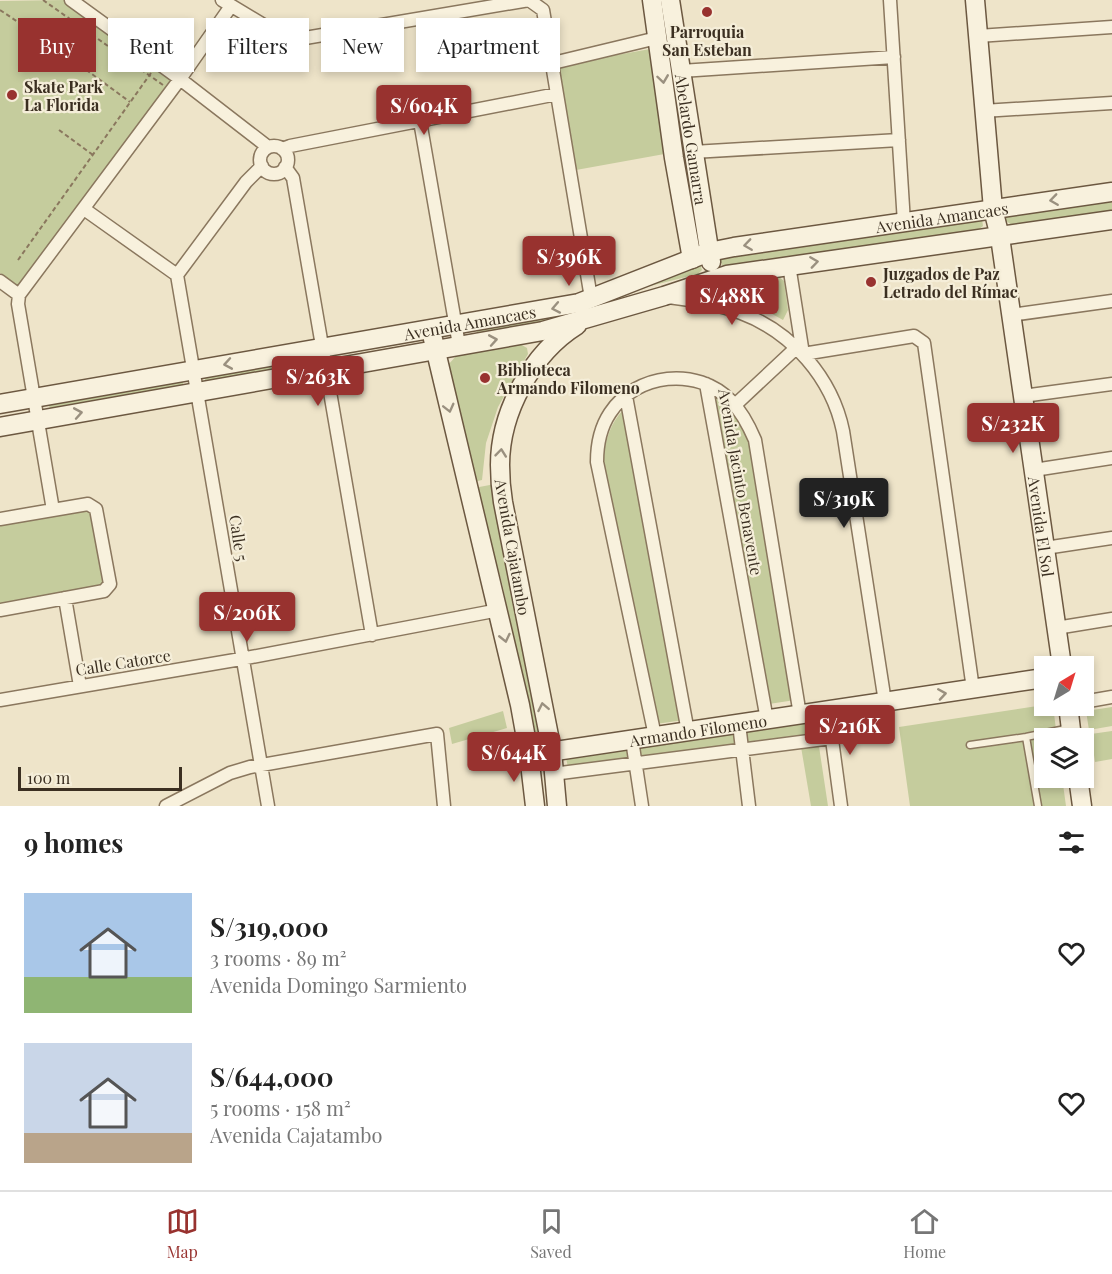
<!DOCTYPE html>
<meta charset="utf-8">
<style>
body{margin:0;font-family:"Playfair Display",serif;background:#f2f2f2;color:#222;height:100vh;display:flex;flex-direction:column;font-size:22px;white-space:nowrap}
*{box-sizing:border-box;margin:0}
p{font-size:20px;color:#767676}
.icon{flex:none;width:33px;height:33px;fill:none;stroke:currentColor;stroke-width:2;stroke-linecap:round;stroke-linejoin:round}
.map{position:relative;height:806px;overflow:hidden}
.sheet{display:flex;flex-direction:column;background:#fff;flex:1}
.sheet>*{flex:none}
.guide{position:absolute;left:18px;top:18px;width:600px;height:54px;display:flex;gap:12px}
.needle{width:39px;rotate:38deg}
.fabs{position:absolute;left:1034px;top:656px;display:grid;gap:12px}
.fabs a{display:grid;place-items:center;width:60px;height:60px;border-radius:0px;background:#fff;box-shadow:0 3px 9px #0003;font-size:30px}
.scale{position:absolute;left:18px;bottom:15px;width:164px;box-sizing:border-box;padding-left:6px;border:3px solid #3b2f21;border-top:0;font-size:16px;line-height:21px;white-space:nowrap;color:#3b2f21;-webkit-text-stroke:4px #f5eed9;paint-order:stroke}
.price{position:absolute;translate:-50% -51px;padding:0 14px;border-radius:6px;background:#98322f;color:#fff;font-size:20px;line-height:39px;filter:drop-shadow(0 2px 3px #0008)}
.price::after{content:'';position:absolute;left:50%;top:36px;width:18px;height:14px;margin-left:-9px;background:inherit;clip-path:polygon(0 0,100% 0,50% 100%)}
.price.selected{background:#222;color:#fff}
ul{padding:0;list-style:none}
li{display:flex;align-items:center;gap:18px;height:150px;padding:0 24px}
li span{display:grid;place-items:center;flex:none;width:168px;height:120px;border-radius:0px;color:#555}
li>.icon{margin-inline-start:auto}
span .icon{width:72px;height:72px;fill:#fffc;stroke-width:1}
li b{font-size:26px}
h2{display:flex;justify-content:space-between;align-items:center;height:72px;padding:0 24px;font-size:26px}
.chip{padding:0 21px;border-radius:0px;background:#fff;box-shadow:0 3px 9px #0003;font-size:21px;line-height:54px}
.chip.selected{background:#98322f;color:#fff}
.dock{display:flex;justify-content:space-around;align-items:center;height:84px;border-top:2px solid #e0e0e0;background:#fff;font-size:16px;color:#767676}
.dock a{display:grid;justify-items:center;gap:3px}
.dock .selected{color:#98322f}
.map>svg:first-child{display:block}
.green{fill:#c5cc9d}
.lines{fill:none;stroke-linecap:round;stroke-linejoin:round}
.lane-casing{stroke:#8a775e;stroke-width:9}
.street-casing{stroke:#8a775e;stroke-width:15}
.secondary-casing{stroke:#6c5841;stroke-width:21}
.path{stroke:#8a775e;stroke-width:2;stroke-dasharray:4.5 3;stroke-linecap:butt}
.lane{stroke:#f8f1dd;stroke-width:6}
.street{stroke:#f8f1dd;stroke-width:12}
.secondary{stroke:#f8f1dd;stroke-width:18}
.oneway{stroke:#9a907f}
.poi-dot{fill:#98322f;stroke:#f5eed9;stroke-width:2}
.labels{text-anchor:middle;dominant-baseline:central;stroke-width:4.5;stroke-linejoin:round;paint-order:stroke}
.poi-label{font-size:16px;font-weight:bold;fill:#3b2f21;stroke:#f5eed9;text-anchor:start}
.street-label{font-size:16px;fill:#3b2f21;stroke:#f5eed9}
</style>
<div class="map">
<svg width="1112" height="806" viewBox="0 0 1112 806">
<rect width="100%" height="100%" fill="#eee4c9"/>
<!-- green -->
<path class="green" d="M65,0L171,77L172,82L22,288L0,273V1Z
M650,49L670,153L576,170L556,66Z
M1112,198V212L1012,225L1006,221V216Z
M982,219L983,226L977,231L725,267L722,265L720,258Z
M700,264L702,270L698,274L642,288L573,319L478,336L476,326Z
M778,276L784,281L788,310L783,320L765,310L713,289L714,284Z
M520,344L527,348L528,354L498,407L486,443L482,480L473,482L448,365L457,355Z
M309,357L311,359L310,365L207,384L205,380V377Z
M180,379L183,381V388L51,410L48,404Z
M714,396L730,408L746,424L795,700L769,704Z
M623,410L684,720L656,724L603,458C606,439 610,424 623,410Z
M495,484L542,744L539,745L535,744L502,583L474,488Z
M90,510L103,586L0,604V525Z
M1044,705H1053L1057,738H1044V777H1062L1066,806H910L899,727Z
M1112,707V726L1089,730L1086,711Z
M503,711L507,728L452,744L449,728Z
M815,720L828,806H811L799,735L568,767L565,754Z
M1112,731V759L1095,762L1091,734Z"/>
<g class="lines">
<!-- lane casing -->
<g class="lane-casing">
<path id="lane" d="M1026,737L1038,806
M970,745L1026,737L1070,728"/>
</g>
<!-- street casing -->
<g class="street-casing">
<path id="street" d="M71,0L180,79L268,147
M222,0L280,35L305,38L529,0L543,10L591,298
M890,0L904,223
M978,36L1112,27
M553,63L657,38
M681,71L894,57
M983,111L1112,103
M420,121L459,345
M260 160a14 14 0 1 1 28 0a14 14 0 1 1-28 0Z
M282,149L290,146L557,94
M693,152L899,140
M285,167L293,178L372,635
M84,209L177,275
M789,265L803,354
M177,275L268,806
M177,275L246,182L262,166
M0,281L19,295
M668,297C693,300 718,304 741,313C792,332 832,378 843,431L885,702
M1011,315L1112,301
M803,354L914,336L924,343L973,689
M706,384L767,720
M626,396L688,732
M1023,396L1112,384
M735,405L796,348
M1034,470L1112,458
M53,510L18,304L19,295L180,79L231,6
M0,519L88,504L96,509L110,584L104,591L0,610
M1045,548L1112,538
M65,598L80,686
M1056,628L1112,619
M0,700L241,659L499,610
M1083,702L1112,697
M828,710L841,806
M739,724L749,806
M655,736L597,462C597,444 600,428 610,413C636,373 697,366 731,401C742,412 749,426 755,440L800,715
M632,740L642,806
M553,774L832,738
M166,806L230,773L250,767L437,734L444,806"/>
</g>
<!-- secondary casing -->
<g class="secondary-casing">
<g id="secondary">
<path d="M652,0L674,158L692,259"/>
<path id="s1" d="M670,0L711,262"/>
<path id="s2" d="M975,0L993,209L1000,237L1062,666"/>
<path d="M433,339L520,705L529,755L535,806"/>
<path id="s3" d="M0,404L579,303L709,252L734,247L1112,192"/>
<path d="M0,427L543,331L664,296L727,275L1112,220"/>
<path d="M1068,705L1072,738"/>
<path id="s4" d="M529,755L1044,678"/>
<path d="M1078,777L1082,806"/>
<path d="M557,806L552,751L503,502C501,490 500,478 500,465C500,412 532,353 577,325"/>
</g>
</g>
<!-- path -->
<path class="path" d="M43,0L163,85
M0,10L51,44L130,102
M51,44L69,17
M59,130L93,155
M18,260L151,73"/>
<!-- lane -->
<use href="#lane" class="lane"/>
<!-- street -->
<use href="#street" class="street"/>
<!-- secondary -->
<use href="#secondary" class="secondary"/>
</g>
<!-- one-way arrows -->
<defs><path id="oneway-chevron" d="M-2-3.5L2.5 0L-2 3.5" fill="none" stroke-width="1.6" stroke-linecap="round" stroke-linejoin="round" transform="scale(1.5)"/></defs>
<g class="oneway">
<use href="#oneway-chevron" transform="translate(663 79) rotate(82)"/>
<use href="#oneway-chevron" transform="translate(1054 200) rotate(172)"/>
<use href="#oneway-chevron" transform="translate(748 245) rotate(172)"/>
<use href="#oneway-chevron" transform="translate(814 262) rotate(-8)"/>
<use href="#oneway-chevron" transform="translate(556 308) rotate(169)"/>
<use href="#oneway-chevron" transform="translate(493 340) rotate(-10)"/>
<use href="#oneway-chevron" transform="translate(228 364) rotate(170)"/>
<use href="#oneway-chevron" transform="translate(449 408) rotate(76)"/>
<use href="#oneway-chevron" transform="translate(78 413) rotate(-10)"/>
<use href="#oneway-chevron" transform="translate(501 453) rotate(-84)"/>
<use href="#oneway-chevron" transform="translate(505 638) rotate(77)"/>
<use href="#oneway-chevron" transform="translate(942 694) rotate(-9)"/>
<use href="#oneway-chevron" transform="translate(543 707) rotate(-101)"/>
</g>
<!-- markers -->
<g class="poi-dot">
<circle cx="707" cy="12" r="6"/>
<circle cx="12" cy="95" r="6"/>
<circle cx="871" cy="282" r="6"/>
<circle cx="485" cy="378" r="6"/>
</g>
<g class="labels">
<!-- poi labels -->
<g class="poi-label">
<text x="707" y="31" text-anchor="middle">Parroquia<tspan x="707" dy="18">San Esteban</tspan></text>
<text x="24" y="86">Skate Park<tspan x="24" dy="18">La Florida</tspan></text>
<text x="883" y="273">Juzgados de Paz<tspan x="883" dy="18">Letrado del Rímac</tspan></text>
<text x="497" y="369">Biblioteca<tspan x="497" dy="18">Armando Filomeno</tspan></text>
</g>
<!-- street labels -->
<g class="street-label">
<text stroke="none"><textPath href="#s1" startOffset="141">Abelardo Gamarra</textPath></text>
<text stroke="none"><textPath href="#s3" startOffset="963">Avenida Amancaes</textPath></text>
<text stroke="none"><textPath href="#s3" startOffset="477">Avenida Amancaes</textPath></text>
<text transform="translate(741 482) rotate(80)">Avenida Jacinto Benavente</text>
<text stroke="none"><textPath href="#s2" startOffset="531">Avenida El Sol</textPath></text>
<text transform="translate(239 538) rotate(81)">Calle 5</text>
<text transform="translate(513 547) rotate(80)">Avenida Cajatambo</text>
<text transform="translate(123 662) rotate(-9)">Calle Catorce</text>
<text stroke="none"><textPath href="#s4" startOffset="171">Armando Filomeno</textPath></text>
</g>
</g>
</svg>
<div class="fabs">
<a><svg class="needle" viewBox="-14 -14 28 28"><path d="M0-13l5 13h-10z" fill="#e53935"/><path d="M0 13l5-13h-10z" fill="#767676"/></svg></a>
<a><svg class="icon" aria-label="layers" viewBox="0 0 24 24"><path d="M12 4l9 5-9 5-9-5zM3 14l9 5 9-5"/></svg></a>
</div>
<div class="scale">100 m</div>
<b class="price" style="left:424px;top:136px">S/604K</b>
<b class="price" style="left:569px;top:287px">S/396K</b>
<b class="price" style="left:732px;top:326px">S/488K</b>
<b class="price" style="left:318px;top:407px">S/263K</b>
<b class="price" style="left:1013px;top:454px">S/232K</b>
<b class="price selected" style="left:844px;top:529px">S/319K</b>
<b class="price" style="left:247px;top:643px">S/206K</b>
<b class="price" style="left:850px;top:756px">S/216K</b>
<b class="price" style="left:514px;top:783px">S/644K</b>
<div class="guide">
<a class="chip selected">Buy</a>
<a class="chip">Rent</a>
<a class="chip">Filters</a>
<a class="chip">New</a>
<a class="chip">Apartment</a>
</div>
</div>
<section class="sheet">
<h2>9 homes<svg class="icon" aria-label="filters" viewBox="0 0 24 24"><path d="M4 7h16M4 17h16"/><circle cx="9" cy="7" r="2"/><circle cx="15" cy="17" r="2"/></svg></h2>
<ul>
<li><span style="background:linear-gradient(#a9c7e8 70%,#8fb573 0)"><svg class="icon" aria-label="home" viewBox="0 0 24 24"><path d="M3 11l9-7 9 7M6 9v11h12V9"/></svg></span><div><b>S/319,000</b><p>3 rooms · 89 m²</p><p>Avenida Domingo Sarmiento</p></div><svg class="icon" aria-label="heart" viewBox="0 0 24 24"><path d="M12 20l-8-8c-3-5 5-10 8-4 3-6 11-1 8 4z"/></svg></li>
<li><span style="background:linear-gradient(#c9d6e8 75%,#b9a48a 0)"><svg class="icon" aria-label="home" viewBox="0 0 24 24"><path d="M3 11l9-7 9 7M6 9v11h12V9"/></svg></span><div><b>S/644,000</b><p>5 rooms · 158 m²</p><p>Avenida Cajatambo</p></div><svg class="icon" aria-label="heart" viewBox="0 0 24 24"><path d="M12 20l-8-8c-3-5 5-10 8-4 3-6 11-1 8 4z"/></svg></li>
</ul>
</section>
<nav class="dock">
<a class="selected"><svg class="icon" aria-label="map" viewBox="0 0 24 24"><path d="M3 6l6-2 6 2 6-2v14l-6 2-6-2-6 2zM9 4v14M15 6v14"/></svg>Map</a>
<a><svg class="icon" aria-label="saved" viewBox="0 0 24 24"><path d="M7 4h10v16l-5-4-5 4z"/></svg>Saved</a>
<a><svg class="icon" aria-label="home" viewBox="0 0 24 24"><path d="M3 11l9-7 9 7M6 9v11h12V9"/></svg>Home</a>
</nav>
